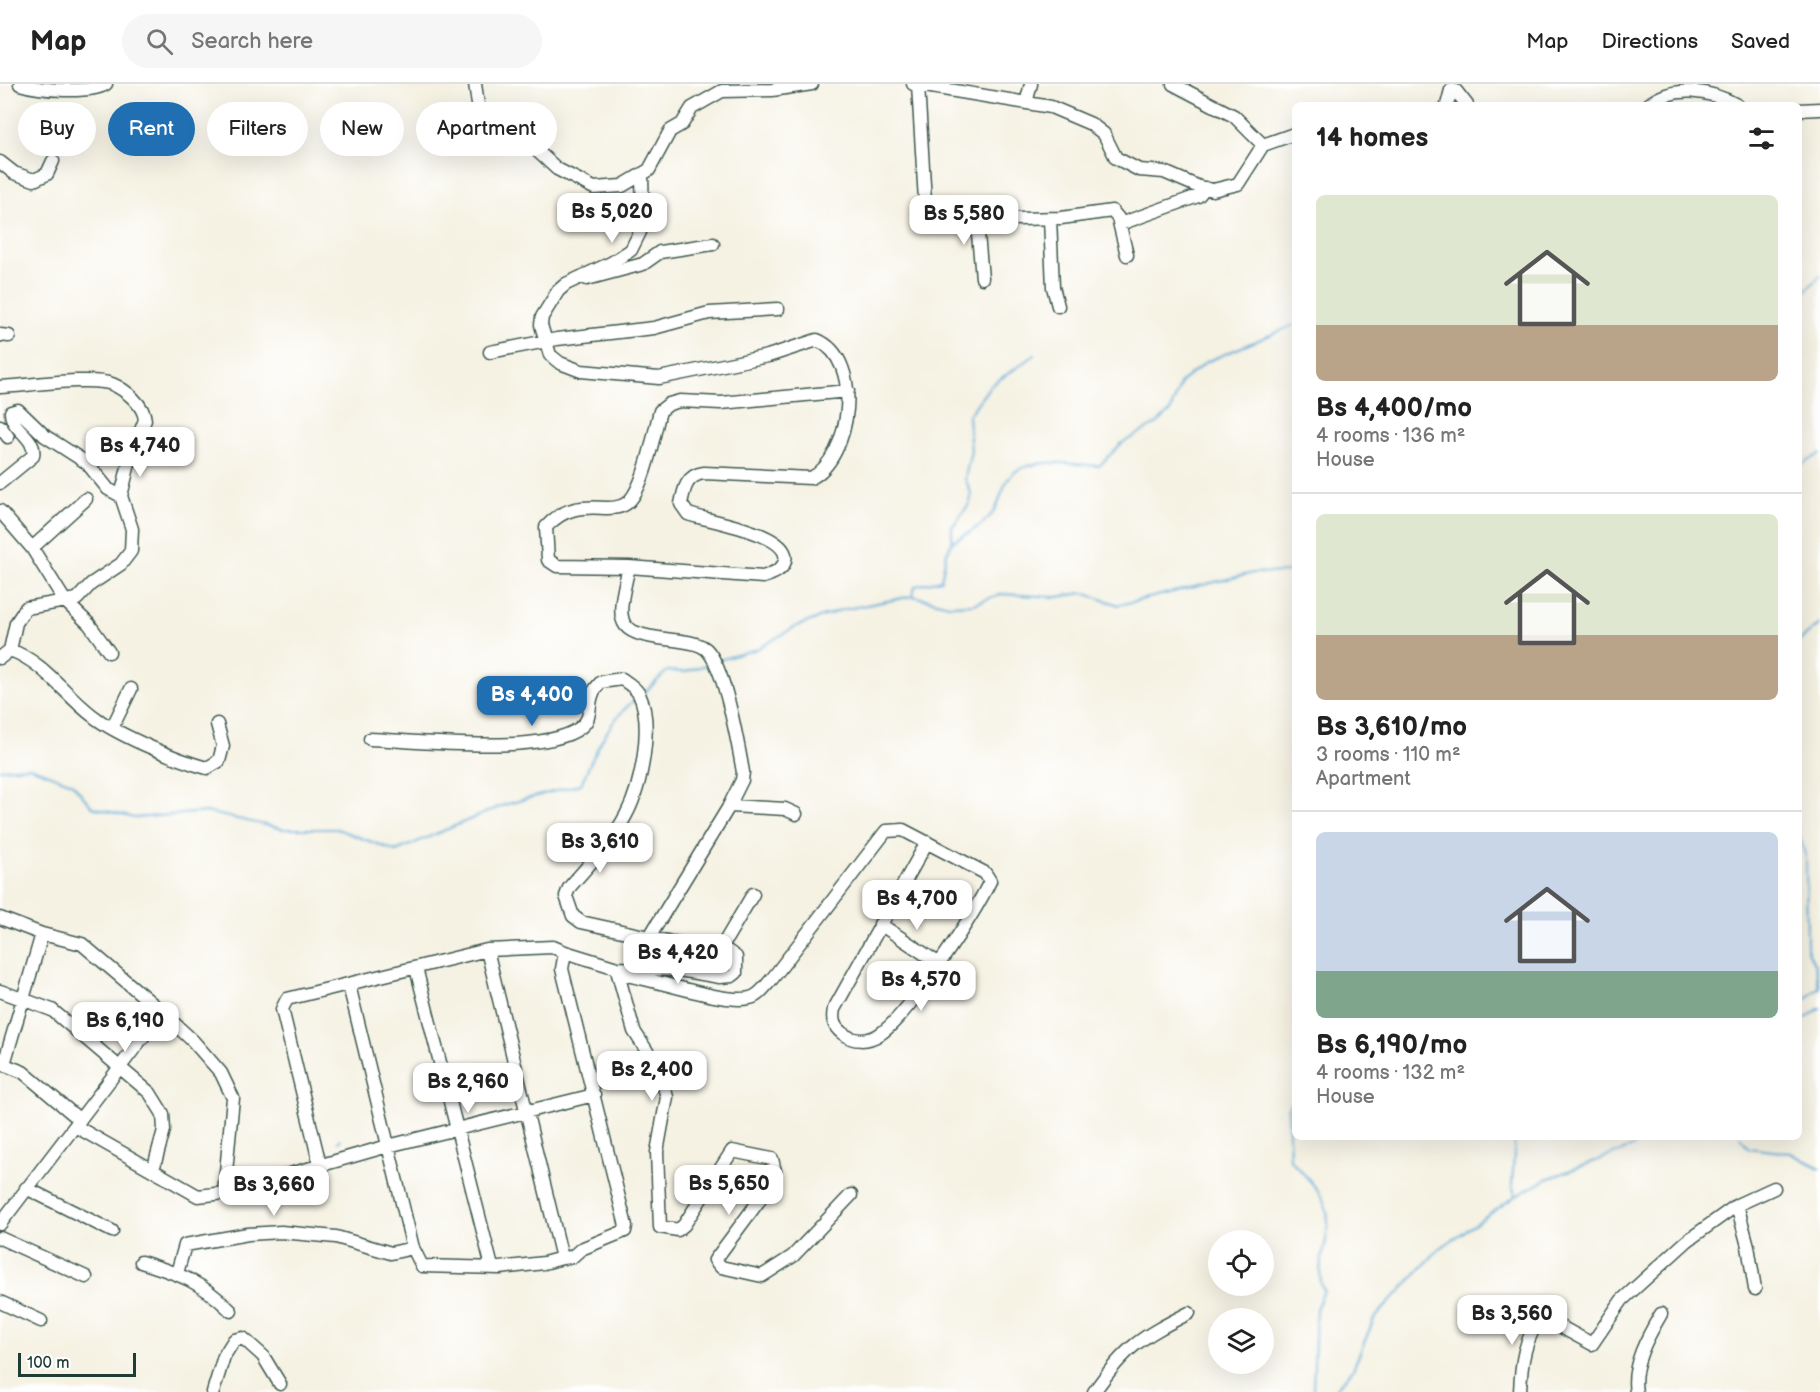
<!DOCTYPE html>
<meta charset="utf-8">
<style>
body{margin:0;font-family:"Balsamiq Sans",sans-serif;background:#f6f6f6;color:#222;height:100vh;display:flex;flex-direction:column;font-size:22px;white-space:nowrap}
*{box-sizing:border-box;margin:0}
p{font-size:20px;color:#767676}
.icon{flex:none;width:33px;height:33px;fill:none;stroke:currentColor;stroke-width:2;stroke-linecap:round;stroke-linejoin:round}
.map{position:relative;flex:1;overflow:hidden}
.details{position:absolute;left:1292px;top:18px;width:510px;height:1038px;display:flex;flex-direction:column;background:#fff;border-radius:9px;box-shadow:0 6px 24px #0002}
.details>*{flex:none}
.top-card{position:absolute;left:18px;top:18px;width:570px;height:54px;display:flex;gap:12px}
.controls{position:absolute;left:1208px;top:1146px;display:grid;gap:12px}
.controls a{display:grid;place-items:center;width:66px;height:66px;border-radius:50%;background:#fff;box-shadow:0 6px 24px #0002;font-size:30px}
.scale{position:absolute;left:18px;bottom:15px;width:118px;box-sizing:border-box;padding-left:6px;border:3px solid #1f3d34;border-top:0;font-size:16px;line-height:21px;white-space:nowrap;color:#1f3d34;-webkit-text-stroke:4px #fff;paint-order:stroke}
.price{position:absolute;translate:-50% -51px;padding:0 14px;border-radius:12px;background:#fff;color:#222;font-size:20px;line-height:39px;filter:drop-shadow(0 2px 3px #0008)}
.price::after{content:'';position:absolute;left:50%;top:36px;width:18px;height:14px;margin-left:-9px;background:inherit;clip-path:polygon(0 0,100% 0,50% 100%)}
.price.on{background:#1f6fb2;color:#fff}
ul{padding:0;list-style:none}
li{display:grid;align-content:center;gap:12px;height:318px;padding:0 24px}
li+li{border-top:2px solid #e0e0e0}
li span{display:grid;place-items:center;height:186px;border-radius:9px;color:#555}
li>.icon{margin-inline-start:auto}
span .icon{width:108px;height:108px;fill:#fffc;stroke-width:1}
li b{font-size:26px}
h2{display:flex;justify-content:space-between;align-items:center;height:72px;padding:0 24px;font-size:26px}
.pill{padding:0 21px;border-radius:27px;background:#fff;box-shadow:0 6px 24px #0002;font-size:21px;line-height:54px}
.pill.on{background:#1f6fb2;color:#fff}
header{display:flex;align-items:center;gap:36px;box-sizing:border-box;height:84px;padding:0 30px;background:#fff;border-bottom:2px solid #e0e0e0}
header strong{font-size:28px}
nav{display:flex;gap:33px;margin-inline-start:auto;font-size:21px}
.search{width:420px;height:54px;background:#f6f6f6;display:flex;align-items:center;gap:15px;box-sizing:border-box;padding:0 21px;border-radius:33px;color:#767676;font-size:22px}
.map>svg:first-child{display:block}
.lines{fill:none;stroke-linecap:round;stroke-linejoin:round}
.stream{stroke:#5da9d6;stroke-width:2}
.minor-casing{stroke:#3f584e;stroke-width:15}
.minor{stroke:#fff;stroke-width:12}
</style>
<header>
<strong>Map</strong>
<div class="search"><svg class="icon" aria-label="search" viewBox="0 0 24 24"><circle cx="10" cy="10" r="6"/><path d="M15 15l6 6"/></svg>Search here</div>
<nav><a>Map</a><a>Directions</a><a>Saved</a></nav>
</header>
<div class="map">
<svg width="1820" height="1308" viewBox="0 0 1820 1308">
<rect width="100%" height="100%" fill="#fff"/>
<filter id="ink" filterUnits="userSpaceOnUse"><feTurbulence type="fractalNoise" baseFrequency=".0167" numOctaves="2"/><feDisplacementMap in="SourceGraphic" scale="12" xChannelSelector="R" yChannelSelector="G"/><feConvolveMatrix kernelMatrix="1 2 1 2 8 2 1 2 1" color-interpolation-filters="sRGB"/></filter>
<filter id="wash" filterUnits="userSpaceOnUse"><feTurbulence type="fractalNoise" baseFrequency=".008" numOctaves="4" result="noise"/><feDisplacementMap in="SourceGraphic" scale="24" xChannelSelector="R" yChannelSelector="G"/><feGaussianBlur stdDeviation="1.35" result="paint"/><feColorMatrix in="noise" values="0 0 0 0 0 0 0 0 0 0 0 0 0 0 0 0 0 1.4 0 .05"/><feComposite in="paint" operator="in"/></filter>
<g filter="url(#wash)">
<rect width="100%" height="100%" fill="#f5f2e3"/>
<g class="lines">
<!-- stream -->
<path class="stream" d="M1798,214L1820,192
M1798,383L1820,370
M952,458C967,450 987,440 996,424C1002,413 1004,395 1016,387C1039,373 1074,381 1099,382L1122,359L1156,340L1170,328L1181,298L1206,278L1294,241
M913,512L915,502L941,496L946,471L952,458V443L970,419L971,410L965,394L971,367L968,332L990,302L1035,271
M1798,558L1820,540
M719,576L757,565L797,542L841,526L913,512L949,521L974,520L1000,510L1057,513L1083,509L1119,521L1253,489L1294,488
M643,610L667,587L685,588L711,579
M0,685L30,683L72,699L92,723L134,734L206,728L283,745H337L396,767L504,721L581,700C594,670 609,635 636,615
M1798,746L1806,774L1807,865L1815,882L1819,903L1803,917L1801,938
M1798,939L1820,924
M1294,1015L1288,1024L1290,1076C1307,1093 1328,1112 1328,1138C1329,1162 1313,1183 1324,1207L1316,1225L1313,1308
M1515,1053L1512,1102L1516,1112
M1740,1053L1749,1064L1790,1069L1820,1084
M338,1058L341,1055
M1333,1308L1353,1285L1374,1235L1439,1165L1516,1112L1547,1095L1633,1063L1649,1053"/>
</g>
</g>
<g filter="url(#ink)">
<g class="lines">
<!-- minor casing -->
<g class="minor-casing">
<path id="minor" d="M20,0C39,6 90,10 106,0
M475,0L480,34L487,41L507,45L522,53L557,85L594,104L622,102L649,86L670,47L682,40L692,24L722,7L772,6L812,0
M913,0L1051,23L1091,40L1104,50L1116,74L1139,86L1164,88L1199,103L1213,106L1238,100L1263,61L1294,50
M1173,0L1234,32L1263,61
M918,1L925,117L931,121L1019,135L1061,134L1112,127L1118,134L1127,171
M1026,19L1031,0
M1447,21L1451,6L1456,7L1467,21
M1648,21C1674,0 1709,6 1737,21
M1798,26L1820,25
M0,78L14,89L34,96L47,90L53,77
M642,91L643,132L640,148L631,166L611,179L566,200L558,207L542,233L541,241L550,271L560,279L581,287L659,294L768,272L817,256C865,276 851,374 811,394L704,389C687,391 684,404 681,420L688,430C707,437 792,449 785,477C783,486 772,490 763,493L629,483C613,548 618,549 681,557C689,558 700,560 706,565C725,583 738,660 743,688L742,696L728,724L650,852
M976,128L982,194
M1050,135L1053,203L1058,222
M1120,140L1198,112L1205,104
M587,195L643,180L660,168L713,160
M0,251L9,252
M490,268L557,255L654,244L709,229L778,225
M0,303C25,302 91,292 112,300C126,306 144,321 145,336L131,371L121,412L132,445L131,467L121,480L91,500L77,515L26,524L16,539L10,566
M0,342L8,353
M0,399L33,372C37,353 11,346 11,328L18,326L45,352L87,379L108,405L121,412
M0,427L32,464L65,517L89,540L109,568
M32,464L86,415
M629,483L557,482L548,476L546,443C577,409 609,433 627,419C644,406 654,349 660,327L669,320L680,317L721,319L848,307
M0,574L10,566C44,578 65,611 93,632C117,651 177,676 207,684L219,677L223,662L217,640
M112,644L131,605
M370,655C417,657 546,672 581,643C593,633 587,622 593,609C594,605 599,601 601,598L622,595C628,599 635,603 639,610C654,641 641,703 626,731C612,758 588,781 569,804L566,812L573,832L581,838L672,858L729,868L736,873V889L732,892L720,893L679,886L617,884L565,868
M730,722L785,725L796,730
M0,834L42,850L82,860L162,928L193,957L221,989L233,1014L224,1109
M880,840L938,879
M721,864L753,810
M416,884L492,1183
M617,884L618,890C649,892 733,925 755,912C762,908 767,900 772,895L886,747L903,746L985,789L990,797C975,829 908,932 880,950C868,958 853,958 842,949C833,942 832,935 834,925L927,758
M618,890L634,947L659,986L667,1013L657,1068L660,1143L678,1146L684,1141L732,1067L772,1075L775,1087L758,1118L715,1176L721,1183L762,1192L793,1172L851,1111
M349,901L413,1164L422,1182L500,1184L544,1179L562,1174
M0,907L52,926L150,1009L163,1030L164,1046L153,1086
M0,979L23,988L80,1036
M4,980L42,850
M75,1042L198,1112L224,1109L388,1062L594,1011
M320,1081L282,925L287,915L487,866L553,863L565,868L562,885L626,1142L625,1147L581,1165L572,1173L562,1174L487,866
M26,1104L112,1147
M1737,1121L1748,1162L1755,1205
M0,1140L162,928
M0,1154L86,1193
M141,1178C180,1190 202,1198 231,1227
M177,1189L185,1161L248,1150L281,1148L336,1153L391,1169L413,1164
M0,1218L41,1237
M213,1308L224,1272L234,1256L243,1254L263,1272L280,1300
M1094,1308C1126,1262 1140,1254 1189,1229
M1520,1308C1521,1281 1524,1252 1543,1233L1592,1260L1622,1216L1687,1157L1737,1121L1774,1104
M1636,1308C1631,1282 1648,1252 1661,1230"/>
</g>
<!-- minor -->
<use href="#minor" class="minor"/>
</g>
</g>
</svg>
<div class="controls">
<a><svg class="icon" aria-label="locate" viewBox="0 0 24 24"><circle cx="12" cy="12" r="6"/><path d="M12 2v4M12 18v4M2 12h4M18 12h4"/></svg></a>
<a><svg class="icon" aria-label="layers" viewBox="0 0 24 24"><path d="M12 4l9 5-9 5-9-5zM3 14l9 5 9-5"/></svg></a>
</div>
<div class="scale">100 m</div>
<b class="price" style="left:612px;top:160px">Bs 5,020</b>
<b class="price" style="left:964px;top:162px">Bs 5,580</b>
<b class="price" style="left:140px;top:394px">Bs 4,740</b>
<b class="price on" style="left:532px;top:643px">Bs 4,400</b>
<b class="price" style="left:600px;top:790px">Bs 3,610</b>
<b class="price" style="left:917px;top:847px">Bs 4,700</b>
<b class="price" style="left:678px;top:901px">Bs 4,420</b>
<b class="price" style="left:921px;top:928px">Bs 4,570</b>
<b class="price" style="left:125px;top:969px">Bs 6,190</b>
<b class="price" style="left:652px;top:1018px">Bs 2,400</b>
<b class="price" style="left:468px;top:1030px">Bs 2,960</b>
<b class="price" style="left:729px;top:1132px">Bs 5,650</b>
<b class="price" style="left:274px;top:1133px">Bs 3,660</b>
<b class="price" style="left:1512px;top:1262px">Bs 3,560</b>
<div class="top-card">
<a class="pill">Buy</a>
<a class="pill on">Rent</a>
<a class="pill">Filters</a>
<a class="pill">New</a>
<a class="pill">Apartment</a>
</div>
<section class="details">
<h2>14 homes<svg class="icon" aria-label="filters" viewBox="0 0 24 24"><path d="M4 7h16M4 17h16"/><circle cx="9" cy="7" r="2"/><circle cx="15" cy="17" r="2"/></svg></h2>
<ul>
<li><span style="background:linear-gradient(#dfe7d0 70%,#b9a48a 0)"><svg class="icon" aria-label="home" viewBox="0 0 24 24"><path d="M3 11l9-7 9 7M6 9v11h12V9"/></svg></span><div><b>Bs 4,400/mo</b><p>4 rooms · 136 m²</p><p>House</p></div></li>
<li><span style="background:linear-gradient(#dfe7d0 65%,#b9a48a 0)"><svg class="icon" aria-label="home" viewBox="0 0 24 24"><path d="M3 11l9-7 9 7M6 9v11h12V9"/></svg></span><div><b>Bs 3,610/mo</b><p>3 rooms · 110 m²</p><p>Apartment</p></div></li>
<li><span style="background:linear-gradient(#c9d6e8 75%,#7fa58c 0)"><svg class="icon" aria-label="home" viewBox="0 0 24 24"><path d="M3 11l9-7 9 7M6 9v11h12V9"/></svg></span><div><b>Bs 6,190/mo</b><p>4 rooms · 132 m²</p><p>House</p></div></li>
</ul>
</section>
</div>
